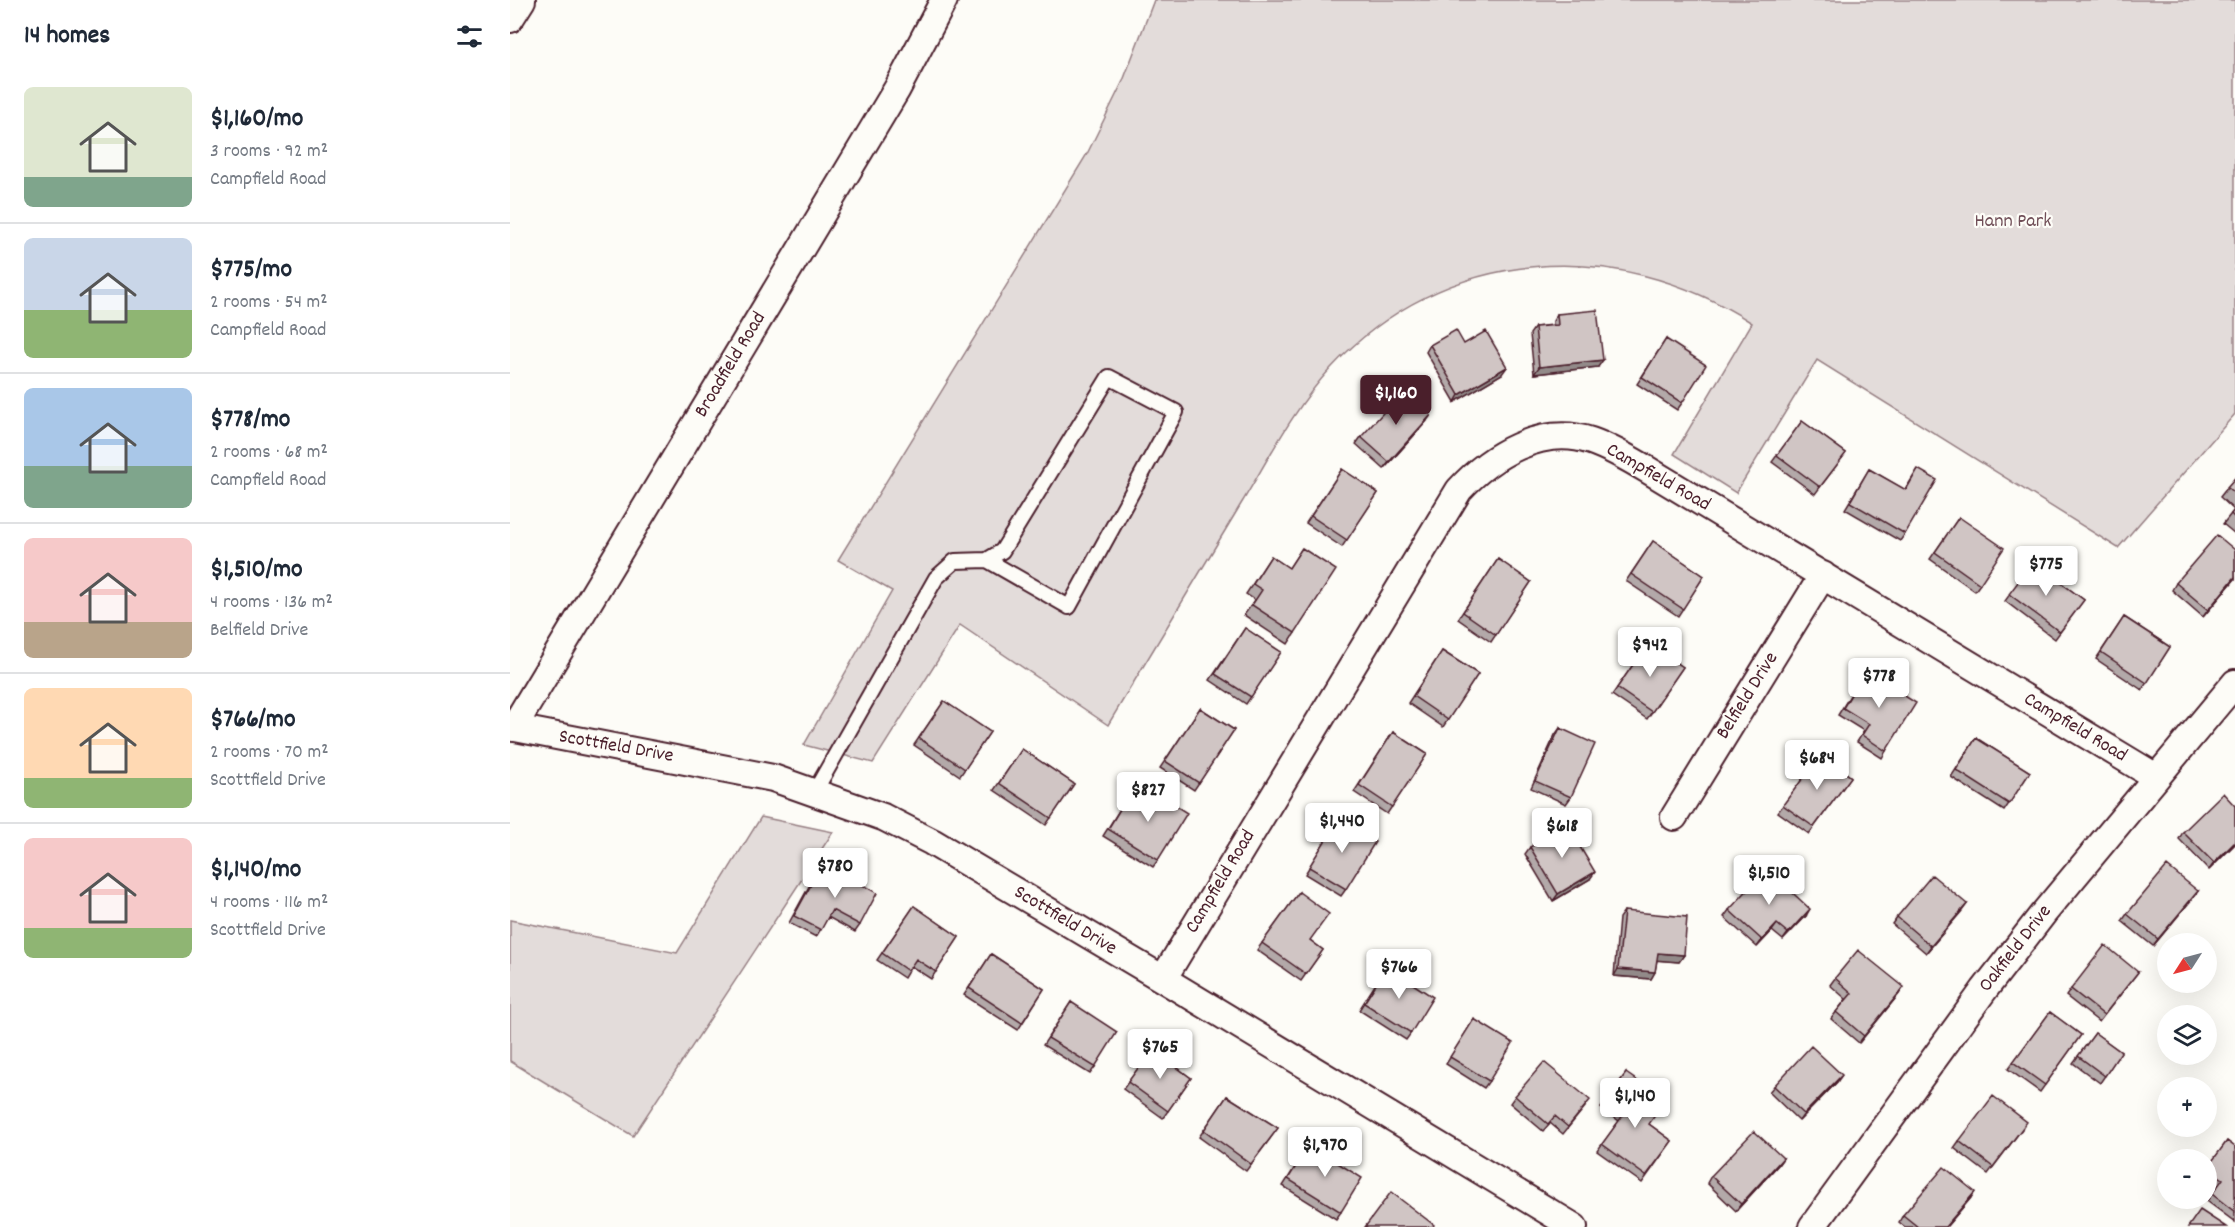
<!DOCTYPE html>
<meta charset="utf-8">
<style>
body{margin:0;font-family:Dekko,sans-serif;background:#f6f6f7;color:#1f2937;height:100vh;display:flex;flex-direction:column;font-size:22px;white-space:nowrap}
*{box-sizing:border-box;margin:0}
p{font-size:20px;color:#747a83}
.icon{flex:none;width:33px;height:33px;fill:none;stroke:currentColor;stroke-width:2;stroke-linecap:round;stroke-linejoin:round}
.map{position:relative;flex:1;overflow:hidden}
.details{display:flex;flex-direction:column;background:#fff;width:510px}
.details>*{flex:none}
.needle{width:39px;rotate:234deg}
.controls{position:absolute;left:1647px;top:933px;display:grid;gap:12px}
.controls a{display:grid;place-items:center;width:60px;height:60px;border-radius:50%;background:#fff;box-shadow:0 6px 24px #0002;font-size:30px}
.price{position:absolute;translate:-50% -51px;padding:0 14px;border-radius:6px;background:#fff;color:#222;font-size:20px;line-height:39px;filter:drop-shadow(0 2px 3px #0008)}
.price::after{content:'';position:absolute;left:50%;top:36px;width:18px;height:14px;margin-left:-9px;background:inherit;clip-path:polygon(0 0,100% 0,50% 100%)}
.price.current{background:#4a1f2b;color:#fff}
ul{padding:0;list-style:none}
li{display:flex;align-items:center;gap:18px;height:150px;padding:0 24px}
li+li{border-top:2px solid #e0e1e3}
li span{display:grid;place-items:center;flex:none;width:168px;height:120px;border-radius:9px;color:#555}
li>.icon{margin-inline-start:auto}
span .icon{width:72px;height:72px;fill:#fffc;stroke-width:1}
li b{font-size:26px}
h2{display:flex;justify-content:space-between;align-items:center;height:72px;padding:0 24px;font-size:26px}
main{display:flex;flex:1;min-height:0}
.map>svg:first-child{display:block}
.green{fill:#e3dcda;stroke:#967e82;stroke-width:1.5}
.lines{fill:none;stroke-linecap:round;stroke-linejoin:round}
.lane-casing{stroke:#4a1f2b;stroke-width:18}
.street-casing{stroke:#4a1f2b;stroke-width:30}
.lane{stroke:#fdfcf7;stroke-width:14}
.street{stroke:#fdfcf7;stroke-width:26}
.wall{fill:#b3a9a9;stroke:#4a1f2b;stroke-width:1.5}
.shaded-wall{fill:#928a89;stroke:#4a1f2b;stroke-width:1.5}
.building{fill:#d0c5c4;stroke:#4a1f2b;stroke-width:1.5}
.labels{text-anchor:middle;dominant-baseline:central;stroke-width:4.5;stroke-linejoin:round;paint-order:stroke}
.park-label{font-size:20px;fill:#704e57;stroke:#fdfcf7}
.street-label{font-size:20px;fill:#4a1f2b;stroke:#fdfcf7}
</style>
<main>
<section class="details">
<h2>14 homes<svg class="icon" aria-label="filters" viewBox="0 0 24 24"><path d="M4 7h16M4 17h16"/><circle cx="9" cy="7" r="2"/><circle cx="15" cy="17" r="2"/></svg></h2>
<ul>
<li><span style="background:linear-gradient(#dfe7d0 75%,#7fa58c 0)"><svg class="icon" aria-label="home" viewBox="0 0 24 24"><path d="M3 11l9-7 9 7M6 9v11h12V9"/></svg></span><div><b>$1,160/mo</b><p>3 rooms · 92 m²</p><p>Campfield Road</p></div></li>
<li><span style="background:linear-gradient(#c9d6e8 60%,#8fb573 0)"><svg class="icon" aria-label="home" viewBox="0 0 24 24"><path d="M3 11l9-7 9 7M6 9v11h12V9"/></svg></span><div><b>$775/mo</b><p>2 rooms · 54 m²</p><p>Campfield Road</p></div></li>
<li><span style="background:linear-gradient(#a9c7e8 65%,#7fa58c 0)"><svg class="icon" aria-label="home" viewBox="0 0 24 24"><path d="M3 11l9-7 9 7M6 9v11h12V9"/></svg></span><div><b>$778/mo</b><p>2 rooms · 68 m²</p><p>Campfield Road</p></div></li>
<li><span style="background:linear-gradient(#f6c9c9 70%,#b9a48a 0)"><svg class="icon" aria-label="home" viewBox="0 0 24 24"><path d="M3 11l9-7 9 7M6 9v11h12V9"/></svg></span><div><b>$1,510/mo</b><p>4 rooms · 136 m²</p><p>Belfield Drive</p></div></li>
<li><span style="background:linear-gradient(#ffd9b3 75%,#8fb573 0)"><svg class="icon" aria-label="home" viewBox="0 0 24 24"><path d="M3 11l9-7 9 7M6 9v11h12V9"/></svg></span><div><b>$766/mo</b><p>2 rooms · 70 m²</p><p>Scottfield Drive</p></div></li>
<li><span style="background:linear-gradient(#f6c9c9 75%,#8fb573 0)"><svg class="icon" aria-label="home" viewBox="0 0 24 24"><path d="M3 11l9-7 9 7M6 9v11h12V9"/></svg></span><div><b>$1,140/mo</b><p>4 rooms · 116 m²</p><p>Scottfield Drive</p></div></li>
</ul>
</section>
<div class="map">
<svg width="1725" height="1227" viewBox="0 0 1725 1227">
<rect width="100%" height="100%" fill="#fdfcf7"/>
<filter id="ink" filterUnits="userSpaceOnUse"><feTurbulence type="fractalNoise" baseFrequency=".0167" numOctaves="2"/><feDisplacementMap in="SourceGraphic" scale="12" xChannelSelector="R" yChannelSelector="G"/><feConvolveMatrix kernelMatrix="1 2 1 2 8 2 1 2 1" color-interpolation-filters="sRGB"/></filter>
<g filter="url(#ink)">
<!-- green -->
<path class="green" d="M644,0H1725V414L1608,548L1307,360L1226,493L1164,454L1242,323C1106,235 934,246 821,368C784,408 759,458 731,504C687,577 643,651 598,725L450,625L363,763L294,745L382,591L328,560L577,154L613,81Z
M251,817L323,832L123,1136L0,1061V920L167,953Z"/>
<g class="lines">
<!-- lane casing -->
<g class="lane-casing">
<path id="lane" d="M599,377L666,412L559,607L477,560L492,551Z
M305,791L426,578L445,561L477,560"/>
</g>
<!-- street casing -->
<g class="street-casing">
<path id="street" d="M0,19L12,0
M0,727L263,778L373,817L422,842L653,979L1064,1227
M3,728L387,89L434,0
M1164,817L1313,575
M653,979L949,490C980,456 1032,424 1081,441C1101,448 1120,459 1138,470L1646,777
M1302,1227L1474,990L1533,914L1725,683"/>
</g>
<!-- lane -->
<use href="#lane" class="lane"/>
<!-- street -->
<use href="#street" class="street"/>
</g>
<!-- wall -->
<path class="wall" d="M1047,314L1088,367L1024,374L1020,334L1025,327L1043,325V321Z
M1156,339L1172,403L1167,410L1127,384Z
M954,344L992,374L945,402L916,352L920,345Z
M1292,421L1336,453L1305,494L1262,462Z
M916,422L874,469L846,444L851,437Z
M832,469L868,493L832,547L796,523Z
M1359,469L1395,490L1408,469L1395,534L1390,541L1335,509Z
M1725,478V534L1713,524L1724,510L1710,497Z
M1449,517L1470,584L1465,591L1420,559Z
M1143,541L1194,576L1168,616L1116,581Z
M792,548L785,633L778,644L734,615L745,600L736,594L761,556L779,568Z
M1725,550V579L1693,617L1662,590L1666,583Z
M988,559L1021,582L981,642L948,619Z
M1523,562L1574,600L1545,639L1495,601Z
M1614,617L1660,647L1632,690L1586,659Z
M735,628L771,652L736,704L700,680Z
M1138,643L1173,667L1137,719L1102,695Z
M932,651L968,674L933,727L898,703Z
M1355,671L1376,751L1372,758L1347,742L1354,731L1328,715Z
M434,701L480,732L450,776L404,745Z
M690,708L724,730L684,790L650,768Z
M1050,728L1061,797L1056,804L1021,788L1045,735Z
M883,732L917,754L877,814L844,792Z
M1466,738L1520,772L1494,811L1441,777Z
M512,749L564,784L536,825L484,790Z
M1311,754L1341,777L1299,834L1268,812Z
M637,788L648,860L643,867L593,836L618,796L628,802Z
M1725,806V844L1699,870L1669,839L1673,832Z
M828,820L836,889L831,896L795,874Z
M1020,847L1080,879L1043,901L1015,854Z
M313,863L350,925L345,932L318,917L306,937L279,923L308,870Z
M1688,891L1643,946L1612,921L1617,914Z
M789,892L800,940L813,950L791,981L747,950Z
M1457,904L1416,953L1382,924L1387,917Z
M404,906L449,937L421,979L401,966L394,978L367,960Z
M1219,910L1296,916L1273,940L1262,931L1247,947L1214,917Z
M1114,911L1174,955L1169,962L1147,960L1145,972L1141,979L1104,976L1109,918Z
M481,954L534,989L508,1030L454,995Z
M1628,972L1589,1022L1556,996L1561,989Z
M872,974L901,1033L896,1040L849,1010Z
M1325,978L1389,994L1349,1043L1321,1019L1336,999L1320,985Z
M561,1002L585,1067L580,1074L533,1045Z
M1540,1012L1571,1035L1530,1092L1498,1069Z
M960,1026L979,1081L974,1088L936,1064Z
M1585,1033L1611,1052L1590,1083L1563,1063Z
M642,1049L681,1078L653,1118L613,1089Z
M1116,1073L1123,1098L1139,1124L1162,1141L1132,1183L1087,1151L1109,1121L1091,1108Z
M1327,1082L1289,1121L1259,1092L1264,1086Z
M717,1096L768,1128L736,1171L689,1137Z
M1005,1096L1075,1107L1053,1134L1040,1123L1033,1131L1000,1103Z
M1512,1129L1478,1174L1444,1148L1449,1141Z
M1717,1141L1725,1147V1222L1697,1201L1708,1186L1696,1178V1170Z
M799,1145L831,1212L826,1219L773,1186Z
M1273,1158L1268,1165L1226,1211L1197,1183L1201,1176Z
M1460,1199L1436,1227H1395L1389,1222L1393,1215Z"/>
<!-- shaded-wall -->
<path class="shaded-wall" d="M1093,360L1088,367L1024,374L1029,367Z
M997,367L992,374L945,402L949,395Z
M921,415L916,422L874,469L879,462Z
M1725,577V579L1693,617L1698,610Z
M1725,842V844L1699,870L1704,863Z
M1085,872L1080,879L1043,901L1048,894Z
M1688,891L1683,898L1643,946L1648,939Z
M1457,904L1452,911L1416,953L1421,946Z
M1300,909L1296,916L1273,940L1278,933Z
M1267,924L1262,931L1247,947L1252,940Z
M1148,953L1174,955L1169,962L1143,960Z
M1108,969L1145,972L1141,979L1104,976Z
M1394,987L1389,994L1349,1043L1354,1036Z
M1332,1075L1327,1082L1289,1121L1294,1114Z
M1273,1158L1268,1165L1226,1211L1231,1204Z
M1465,1192L1460,1199L1436,1227H1435Z"/>
<!-- building -->
<path class="building" d="M1087,310L1093,360L1029,367L1025,327L1048,325L1047,314Z
M946,330L954,344L976,331L997,367L949,395L920,345Z
M1156,339L1196,365L1172,403L1132,377Z
M893,391L921,415L879,462L851,437Z
M1292,421L1336,453L1310,487L1267,455Z
M832,469L868,493L837,540L801,516Z
M1359,469L1396,490L1408,469L1427,480L1395,534L1340,502Z
M1725,478V494L1717,487Z
M1725,509V518L1721,514Z
M1449,517L1494,548L1470,584L1425,552Z
M1707,535L1725,550V577L1698,610L1666,583Z
M1143,541L1194,576L1173,609L1121,574Z
M792,548L826,570L785,633L742,605L752,590L743,584L761,556L779,568Z
M988,559L1021,582L986,635L953,612Z
M1523,562L1574,600L1550,632L1499,594Z
M1614,617L1660,647L1637,683L1591,652Z
M735,628L771,652L741,697L705,674Z
M1138,643L1173,667L1142,712L1107,688Z
M932,651L968,674L938,720L903,696Z
M1355,671L1406,703L1376,751L1352,735L1359,724L1333,708Z
M434,701L480,732L455,769L409,738Z
M690,708L724,730L689,783L655,761Z
M1050,728L1085,744L1061,797L1025,781Z
M883,732L917,754L882,807L849,785Z
M1466,738L1520,772L1499,804L1446,770Z
M512,749L564,784L541,818L489,783Z
M1311,754L1341,777L1304,827L1273,805Z
M637,788L677,813L648,860L598,829L618,796L629,802Z
M1713,793L1725,806V842L1704,863L1673,832Z
M828,820L865,842L836,889L799,867Z
M1057,825L1085,872L1048,894L1020,847Z
M313,863L367,893L350,925L322,910L311,930L284,916Z
M1657,866L1688,891L1648,939L1617,914Z
M1257,869L1300,909L1278,933L1267,924L1252,940L1219,910Z
M1422,875L1457,904L1421,946L1387,917Z
M789,892L819,914L800,940L813,950L796,974L752,943Z
M404,906L449,937L426,972L406,959L398,971L372,953Z
M1114,911L1177,917L1174,955L1148,953L1145,972L1108,969Z
M1595,945L1628,972L1594,1015L1561,989Z
M1348,950L1394,987L1354,1036L1326,1012L1342,993L1325,978Z
M481,954L534,989L512,1023L459,988Z
M877,967L923,997L901,1033L854,1003Z
M561,1002L607,1032L585,1067L538,1038Z
M1540,1012L1571,1035L1535,1085L1503,1062Z
M964,1019L1003,1043L979,1081L940,1057Z
M1585,1033L1611,1052L1595,1076L1568,1056Z
M1301,1046L1332,1075L1294,1114L1264,1086Z
M642,1049L681,1078L658,1111L618,1082Z
M1034,1062L1080,1100L1058,1127L1045,1116L1038,1124L1005,1096Z
M1116,1073L1133,1085L1123,1098L1146,1114L1139,1124L1162,1141L1136,1176L1092,1144L1114,1114L1096,1101Z
M717,1096L768,1128L741,1164L694,1130Z
M1483,1096L1517,1122L1483,1167L1449,1141Z
M1244,1131L1273,1158L1231,1204L1201,1176Z
M1717,1141L1725,1147V1212L1702,1194L1713,1179L1697,1168Z
M799,1145L852,1178L831,1212L778,1179Z
M1434,1167L1465,1192L1435,1227H1408L1393,1215Z
M881,1192L924,1225L923,1227H855Z
M1690,1210L1716,1227H1678Z"/>
</g>
<g class="labels">
<!-- park labels -->
<g class="park-label">
<text x="1503" y="222">Hann Park</text>
</g>
<!-- street labels -->
<g class="street-label">
<text transform="translate(221 365) rotate(-59)">Broadfield Road</text>
<text transform="translate(1148 478) rotate(30)">Campfield Road</text>
<text transform="translate(1238 696) rotate(-58)">Belfield Drive</text>
<text transform="translate(1565 728) rotate(31)">Campfield Road</text>
<text transform="translate(106 747) rotate(10)">Scottfield Drive</text>
<text transform="translate(711 882) rotate(-59)">Campfield Road</text>
<text transform="translate(555 921) rotate(31)">Scottfield Drive</text>
<text transform="translate(1506 949) rotate(-52)">Oakfield Drive</text>
</g>
</g>
</svg>
<div class="controls">
<a><svg class="needle" viewBox="-14 -14 28 28"><path d="M0-13l5 13h-10z" fill="#e53935"/><path d="M0 13l5-13h-10z" fill="#747a83"/></svg></a>
<a><svg class="icon" aria-label="layers" viewBox="0 0 24 24"><path d="M12 4l9 5-9 5-9-5zM3 14l9 5 9-5"/></svg></a>
<a>+</a>
<a>−</a>
</div>
<b class="price current" style="left:886px;top:426px">$1,160</b>
<b class="price" style="left:1536px;top:597px">$775</b>
<b class="price" style="left:1140px;top:678px">$942</b>
<b class="price" style="left:1369px;top:709px">$778</b>
<b class="price" style="left:1307px;top:791px">$684</b>
<b class="price" style="left:638px;top:823px">$827</b>
<b class="price" style="left:832px;top:854px">$1,440</b>
<b class="price" style="left:1052px;top:859px">$618</b>
<b class="price" style="left:325px;top:899px">$780</b>
<b class="price" style="left:1259px;top:906px">$1,510</b>
<b class="price" style="left:889px;top:1000px">$766</b>
<b class="price" style="left:650px;top:1080px">$765</b>
<b class="price" style="left:1125px;top:1129px">$1,140</b>
<b class="price" style="left:815px;top:1178px">$1,970</b>
</div>
</main>
